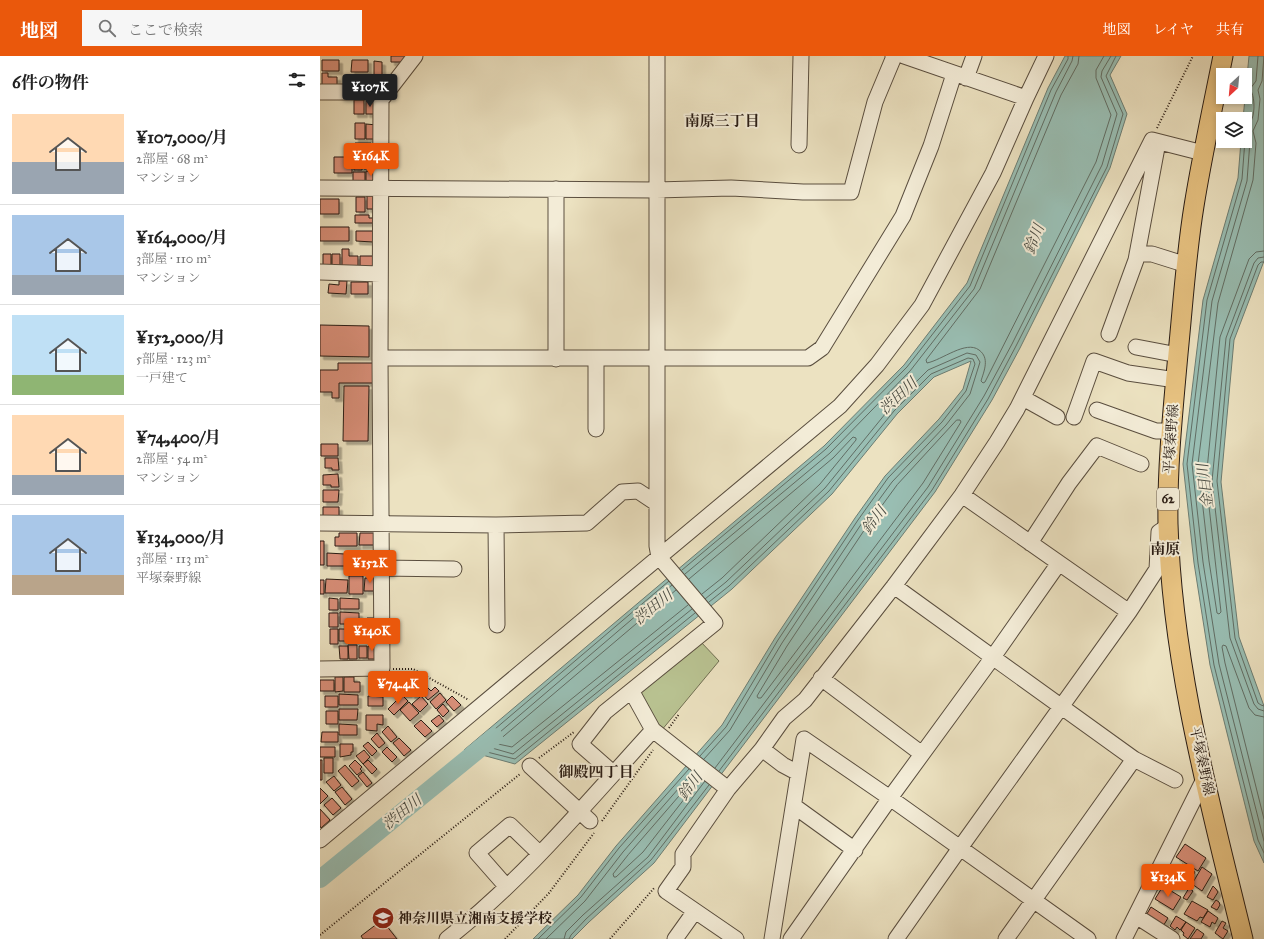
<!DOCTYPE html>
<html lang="ja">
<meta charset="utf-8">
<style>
body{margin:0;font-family:"IM FELL Great Primer","Noto Serif JP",serif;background:#f6f6f6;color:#222;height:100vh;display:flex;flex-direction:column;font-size:15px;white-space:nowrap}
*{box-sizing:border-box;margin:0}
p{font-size:13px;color:#767676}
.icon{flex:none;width:22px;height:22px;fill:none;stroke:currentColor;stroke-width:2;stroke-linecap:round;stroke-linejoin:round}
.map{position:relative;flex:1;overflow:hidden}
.sheet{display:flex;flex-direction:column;background:#fff;width:320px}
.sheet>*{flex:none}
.needle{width:26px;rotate:206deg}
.tools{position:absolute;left:896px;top:12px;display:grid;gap:8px}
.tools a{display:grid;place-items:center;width:36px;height:36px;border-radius:0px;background:#fff;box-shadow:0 2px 6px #0003;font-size:20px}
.price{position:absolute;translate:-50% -34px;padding:0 9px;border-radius:4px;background:#ea580c;color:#fff;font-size:13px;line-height:26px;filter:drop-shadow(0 1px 2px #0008)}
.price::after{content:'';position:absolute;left:50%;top:24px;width:12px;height:9px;margin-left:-6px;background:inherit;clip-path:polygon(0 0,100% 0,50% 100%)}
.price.selected{background:#222;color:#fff}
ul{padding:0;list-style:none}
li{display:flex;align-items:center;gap:12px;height:100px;padding:0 12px}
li+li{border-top:1px solid #e0e0e0}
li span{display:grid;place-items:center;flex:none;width:112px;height:80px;border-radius:0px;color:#555}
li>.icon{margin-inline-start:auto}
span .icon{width:48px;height:48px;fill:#fffc;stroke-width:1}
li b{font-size:17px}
h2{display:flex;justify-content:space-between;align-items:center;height:48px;padding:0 12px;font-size:17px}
header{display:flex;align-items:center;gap:24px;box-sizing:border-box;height:56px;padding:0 20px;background:#ea580c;color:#fff}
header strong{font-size:19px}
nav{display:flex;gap:22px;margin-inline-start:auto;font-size:14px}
.search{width:280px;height:36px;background:#f6f6f6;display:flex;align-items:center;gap:10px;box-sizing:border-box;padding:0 14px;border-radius:0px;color:#767676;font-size:15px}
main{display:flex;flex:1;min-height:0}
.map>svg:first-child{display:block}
.green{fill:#b9c392;stroke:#717053}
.water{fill:#99beb3;stroke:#6c7d73}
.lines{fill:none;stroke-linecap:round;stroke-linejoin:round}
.shore{stroke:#616d64;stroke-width:1}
.river{stroke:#99beb3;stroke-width:18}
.building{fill:#d98f79;stroke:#291c14;filter:url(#shadow)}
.minor-casing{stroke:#5a4e3f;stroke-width:17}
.major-casing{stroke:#291c14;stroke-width:21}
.path{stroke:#291c14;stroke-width:2;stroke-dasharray:1 2;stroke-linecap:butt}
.minor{stroke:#f3ecd7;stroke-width:15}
.major{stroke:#e6c180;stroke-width:19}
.labels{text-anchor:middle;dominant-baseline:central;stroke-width:4;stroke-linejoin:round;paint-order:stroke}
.shield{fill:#f3ecd7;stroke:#665a4e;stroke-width:1}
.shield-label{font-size:13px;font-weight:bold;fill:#291c14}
.street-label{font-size:14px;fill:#291c14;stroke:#f3ecd7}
.poi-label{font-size:14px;font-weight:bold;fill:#291c14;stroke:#f3ecd7;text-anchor:start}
.neighbourhood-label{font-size:15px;font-weight:bold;fill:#291c14;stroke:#f3ecd7}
.water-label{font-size:15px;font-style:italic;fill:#4b4d44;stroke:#f3ecd7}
</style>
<header>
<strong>地図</strong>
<div class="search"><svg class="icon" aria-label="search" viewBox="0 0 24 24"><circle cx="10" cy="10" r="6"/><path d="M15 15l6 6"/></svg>ここで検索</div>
<nav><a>地図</a><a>レイヤ</a><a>共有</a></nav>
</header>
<main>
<section class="sheet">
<h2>6件の物件<svg class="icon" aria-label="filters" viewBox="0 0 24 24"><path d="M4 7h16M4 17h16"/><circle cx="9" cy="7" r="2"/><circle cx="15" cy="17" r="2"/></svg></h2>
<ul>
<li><span style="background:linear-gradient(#ffd9b3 60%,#9aa5b1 0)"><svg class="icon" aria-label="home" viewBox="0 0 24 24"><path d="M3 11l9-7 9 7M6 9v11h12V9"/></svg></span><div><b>¥107,000/月</b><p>2部屋 · 68 m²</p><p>マンション</p></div></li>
<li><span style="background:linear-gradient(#a9c7e8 75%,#9aa5b1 0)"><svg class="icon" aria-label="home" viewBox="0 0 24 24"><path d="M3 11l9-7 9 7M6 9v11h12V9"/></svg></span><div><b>¥164,000/月</b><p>3部屋 · 110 m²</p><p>マンション</p></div></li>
<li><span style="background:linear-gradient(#bfe0f5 75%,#8fb573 0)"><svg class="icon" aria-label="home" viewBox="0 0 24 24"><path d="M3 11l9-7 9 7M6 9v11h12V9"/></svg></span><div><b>¥152,000/月</b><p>5部屋 · 123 m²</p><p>一戸建て</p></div></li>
<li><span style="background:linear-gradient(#ffd9b3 75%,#9aa5b1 0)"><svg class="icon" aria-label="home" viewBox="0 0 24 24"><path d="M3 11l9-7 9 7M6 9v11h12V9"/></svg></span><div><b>¥74,400/月</b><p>2部屋 · 54 m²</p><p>マンション</p></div></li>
<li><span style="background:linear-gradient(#a9c7e8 75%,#b9a48a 0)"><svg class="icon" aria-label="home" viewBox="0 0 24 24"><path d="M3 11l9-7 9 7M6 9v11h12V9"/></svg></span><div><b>¥134,000/月</b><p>3部屋 · 113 m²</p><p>平塚秦野線</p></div></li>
</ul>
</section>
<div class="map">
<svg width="944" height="883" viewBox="0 0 944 883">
<defs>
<filter id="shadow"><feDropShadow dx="3.5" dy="3.5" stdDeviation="0" flood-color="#0004"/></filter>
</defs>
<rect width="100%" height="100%" fill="#ece2c1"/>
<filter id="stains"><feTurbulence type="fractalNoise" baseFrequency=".005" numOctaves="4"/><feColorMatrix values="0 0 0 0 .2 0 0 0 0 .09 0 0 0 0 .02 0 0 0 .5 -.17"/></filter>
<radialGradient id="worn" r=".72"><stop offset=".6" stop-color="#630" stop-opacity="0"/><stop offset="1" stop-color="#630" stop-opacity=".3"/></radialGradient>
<!-- green -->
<path class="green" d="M380,585L399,605L341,675L318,636Z"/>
<!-- water -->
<path class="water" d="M745,0H801L790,19L807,58L790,112L700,292L672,344L615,436L334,807L269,866L252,883H213L258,839L296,790L402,669L455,582L535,462L565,420L619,363L643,333L651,305L614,321L577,358L512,438L412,533L195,708L144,694L504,390L584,309L647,227L728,32Z
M929,0H944V205L914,284L901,426L919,581L944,650V807L934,785L890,609L874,507L863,408L883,244L918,122L921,85H925V63H923Z"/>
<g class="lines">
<!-- shore -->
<path class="shore" d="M759,0L758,8L741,39L660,233L606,304L607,307C622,304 646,284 659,294C670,302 664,315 661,325L663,327L665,326L776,106L791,59L776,22V14L784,0
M944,0L942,25L938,34L940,43L938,64L933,75L936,87L933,124L898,247L878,408L889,505L897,557L899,558L901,556L886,424L900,281L929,203L936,196L944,195
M925,72C936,67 936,42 930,33L936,25L938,0
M925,77L929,81L930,85L927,125L892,245L872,408L883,506L899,608L944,785
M925,84L922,123L887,244L867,408L878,507L894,609L938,784L944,797
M944,201L938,202L934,207L906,282L892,425L910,582L934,648L938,653L944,655
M944,206H941L938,209L910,283L897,425L915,582L938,647L941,649L944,650
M637,364H640L641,366L603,427L441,642H438L437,640L467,590L547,470L577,429Z
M362,514L506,393L587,311L650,230L731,34L748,3V0
M365,518L510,397L590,315L654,233L736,36L752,5L753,0
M369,523L513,402L533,381L536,382V384L500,428L402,522L382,538
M349,525L155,690V693L195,703L375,557
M352,529L166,688L165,690L193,698L372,553
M356,534L178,685V688L192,691L368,549
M944,661L935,659L929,652L906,590L903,589L902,591L905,607L944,763
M380,700L406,671L458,584L538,464L568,422L622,366L646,335L655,308L653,303L648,302L611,318L574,355L509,435L409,530L389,546
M384,703L410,674L462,587L542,467L572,426L626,369L650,338L660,306L656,299L647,297L608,314L570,352L505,432L406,526L385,543
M395,712L608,431L664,340L692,288L782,109L797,58L781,21L782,15L791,0
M399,715L612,434L668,343L696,290L787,111L803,58L786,20L796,0
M368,730H371L372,733L323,796L296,821H294L293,818L308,799Z
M218,883L261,841L299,792L369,713
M226,883L265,845L303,796L373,716
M244,883L246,876L263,859L328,801L385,725
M249,883L251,879L266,863L331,804L389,729"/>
<!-- river -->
<path class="river" d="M0,823L174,681"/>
</g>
<!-- building -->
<path class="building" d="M71,0H85V6H71Z
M2,4H19V15H2Z
M32,4H48V16H31Z
M54,5L62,6V26H54Z
M2,17H8V21H17V32L2,31Z
M46,19V25H49L50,31H29V20Z
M34,44H44V58H34Z
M46,45H55V58H46Z
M35,67H45V83H35Z
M46,68L57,69L56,83H46Z
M35,87H51V94H35Z
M34,99H43L42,114H34Z
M14,101H32V117H14Z
M44,102L54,103V113H44Z
M46,115L56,116V127H46Z
M33,116H45V128L33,127Z
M47,139H57L56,153H47Z
M36,141H45V156H36Z
M0,143H19V158H0Z
M35,159H49V162H54V167H35Z
M0,171H29V185H0Z
M36,175H53V186L36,185Z
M22,193H29V200H38V213H22Z
M3,198H11V213H3Z
M12,198H20V213H12Z
M40,200H57L56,213H40Z
M19,225H27L26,238L8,237L9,228L19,229Z
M31,226H48V238H31Z
M0,269L49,270V301L0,300Z
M18,307H55V327H19V342H12V336H0V314H18Z
M24,330H49L48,385H23Z
M1,388H18V400H1Z
M5,402H18L19,414H12V412H5Z
M18,418L19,431H11V429H3V419Z
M3,434H19L18,446H3Z
M3,451H19V463H3Z
M19,477H37V490H15V481H19Z
M40,477H54V489H39Z
M0,485H4V509H0Z
M30,495H50V509H30Z
M7,497L25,498V510H7Z
M29,520H43V538H29Z
M45,522H56L55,535H44Z
M6,523L28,524L27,537H5Z
M0,524H4V538H0Z
M9,542L18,543V554H9Z
M20,542L39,543V553H20Z
M20,556L39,557V568H20Z
M9,557H18V571H9Z
M47,562H57V580H47Z
M10,573H18V588H10Z
M19,573H38V582H35V585H19Z
M28,589H37V603H29Z
M19,590H28V603H20Z
M39,590H47V602H39Z
M48,590H56V603H48Z
M15,621H23V635L15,636Z
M24,621H34V626H40V636H24Z
M51,622L61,623V626L65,627V636L51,635Z
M0,624H14V635H0Z
M91,626H104V629L94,639H91Z
M74,627L89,628V638H74Z
M106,630L111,635L115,631L119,635L108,644L100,635Z
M120,637L126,644L116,653L110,646Z
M19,638L38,639V649H19Z
M82,639L88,645L74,659L68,653Z
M5,640H18V651H5Z
M48,640L63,641V650H48Z
M101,640L108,648L100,656L92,648Z
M132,640L141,649L134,655L126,646Z
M89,646L99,657L90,665L80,654Z
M123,648L129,655L123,661L117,654Z
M19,653H38L37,664H19Z
M6,655H18V668H6Z
M46,659H63V669L57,668V675L46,674Z
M119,659L124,665L117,671L111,665Z
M101,664L112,675L105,681L94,670Z
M19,668L37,669V679H19Z
M68,670L77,681L71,686L62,676Z
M2,676H18V686H1Z
M57,677L65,687L59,692L51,683Z
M79,682L91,694L84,700L73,687Z
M48,686L57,695L52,700L43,690Z
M20,688H33V696H31V699L20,701Z
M0,691H15V701H0Z
M67,691L77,701L72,706L62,696Z
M44,694L50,701L43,708L36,700Z
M4,702H13V717H4Z
M0,704H2V724H0Z
M35,704L42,711L40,713L42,715L37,719L29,710Z
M48,704L57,713L52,718L43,708Z
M25,709L39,725L32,731L18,715Z
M43,716L52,727L47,731L38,720Z
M14,720L21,729L14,735L6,726Z
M22,731L32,743L25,749L15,736Z
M0,732L8,740L0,748Z
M12,742L21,752L13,759L4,749Z
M0,753L10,764L1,772L0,770Z
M865,788L886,802L878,815L856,801Z
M862,808L875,816L871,823L858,815Z
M882,811L892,818L882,835L872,828Z
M843,830L861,841L853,854L835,843Z
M893,830L896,833L898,836L893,844L887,841Z
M869,832L873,835L867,844L863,842Z
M896,844L899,846L900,849L897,854L891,851Z
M872,845L888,854L883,862L880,861L877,865L864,858Z
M831,851L848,862L842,872L825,861Z
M888,855L898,862L895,868L892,866L890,871L881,866Z
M856,860L866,866L860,874L857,871L855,874L850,870Z
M62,864L77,883H43L41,880Z
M902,865L906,867L903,872L908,875L903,883L895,877Z
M866,866L875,872L868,883L863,879L864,877L861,874Z
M877,873L884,878L881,883H870Z"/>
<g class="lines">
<!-- minor casing -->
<g class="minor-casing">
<path id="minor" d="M584,0L706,42
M646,22L654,0
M0,36H67
M479,89L481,0
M0,132L336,134L411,132L483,136H531L555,46L573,3V0
M817,198H832L867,209
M0,216L60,218
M789,278L816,204L838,86
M816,291L858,299
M60,302H488L502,292L583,160L611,90L634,18
M236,303V133
M703,342L737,361
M777,354L836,375H851
M754,361L774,305L808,317L856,324
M276,373V303
M642,439L809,556
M0,467L176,469L267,467L302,436L318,435L336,447
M176,469L177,569
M710,487L749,427L777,390L821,408
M61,512L134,513
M574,530L814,703L855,724
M0,613L62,612L60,302L61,44L95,0
M501,622L602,698
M312,636L333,674L408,733L363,798V811L346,835L416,883
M442,693L463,709L478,717
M210,710L270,765
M293,717L260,688L285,656L395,567L339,501L337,490V0
M408,733L442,693L464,662L485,644L574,530L642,439L677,386L697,353L832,84L883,97
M474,750L535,794
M0,784L520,350L557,309L602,249L673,117L706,42L726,0
M186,830L157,797L190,769L219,797
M816,860L852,883
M127,883C204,823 267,746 333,674
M355,883L375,855
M452,883L484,683L570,742L768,883
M471,883L570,742L673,601L739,507
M576,883L640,792L809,556L837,513L839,476L848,470
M686,883L814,703
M804,883L885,721"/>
</g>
<!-- major casing -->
<g class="major-casing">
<path id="major" d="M903,0C893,50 882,100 874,150C866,199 863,248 858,298C853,354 847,411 848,468C852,609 890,747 923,883"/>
</g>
<!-- path -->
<path class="path" d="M837,72L873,0
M73,613H93L149,644
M349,672L359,658
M219,702L254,676
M282,765L333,694
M0,879L200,718
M185,883L229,837L274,777
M290,883L335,831"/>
<!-- minor -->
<use href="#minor" class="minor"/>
<!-- major -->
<use href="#major" class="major"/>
</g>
<!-- icons -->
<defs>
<g id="school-disc" transform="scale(1.15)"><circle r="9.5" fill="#8f2418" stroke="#f3ecd7"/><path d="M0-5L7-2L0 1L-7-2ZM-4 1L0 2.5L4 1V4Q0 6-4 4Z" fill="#fff"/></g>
</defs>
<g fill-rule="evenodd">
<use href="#school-disc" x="63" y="862"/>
</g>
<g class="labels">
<!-- shield labels -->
<rect class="shield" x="837" y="432" width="22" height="22" rx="3"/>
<g class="shield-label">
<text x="848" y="443">62</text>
</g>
<!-- street labels -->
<g class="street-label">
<text transform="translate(851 383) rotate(-86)">平塚秦野線</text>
<text transform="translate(882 705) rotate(78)">平塚秦野線</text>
</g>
<!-- poi labels -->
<g class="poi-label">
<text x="78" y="862">神奈川県立湘南支援学校</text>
</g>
<!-- neighbourhood labels -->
<g class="neighbourhood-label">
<text x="402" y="65">南原三丁目</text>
<text x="845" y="493">南原</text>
<text x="276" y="716">御殿四丁目</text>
</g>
<!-- water labels -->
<g class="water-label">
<text transform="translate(714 183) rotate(-69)">鈴川</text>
<text transform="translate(578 340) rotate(-43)">渋田川</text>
<text transform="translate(885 430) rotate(-97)">金目川</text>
<text transform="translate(554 464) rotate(-53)">鈴川</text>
<text transform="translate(333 551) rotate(-39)">渋田川</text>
<text transform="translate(370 730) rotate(-53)">鈴川</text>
<text transform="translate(82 756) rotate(-39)">渋田川</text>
</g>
</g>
<rect width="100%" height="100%" filter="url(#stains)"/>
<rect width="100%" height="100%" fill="url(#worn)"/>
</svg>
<div class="tools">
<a><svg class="needle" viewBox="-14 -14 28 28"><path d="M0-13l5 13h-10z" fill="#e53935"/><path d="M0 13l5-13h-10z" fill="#767676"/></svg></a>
<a><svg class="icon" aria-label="layers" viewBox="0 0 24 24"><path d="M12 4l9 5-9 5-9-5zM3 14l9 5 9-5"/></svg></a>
</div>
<b class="price selected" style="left:50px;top:52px">¥107K</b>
<b class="price" style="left:51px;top:121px">¥164K</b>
<b class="price" style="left:50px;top:528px">¥152K</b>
<b class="price" style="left:52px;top:596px">¥140K</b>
<b class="price" style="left:78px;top:649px">¥74.4K</b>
<b class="price" style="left:848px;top:842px">¥134K</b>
</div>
</main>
